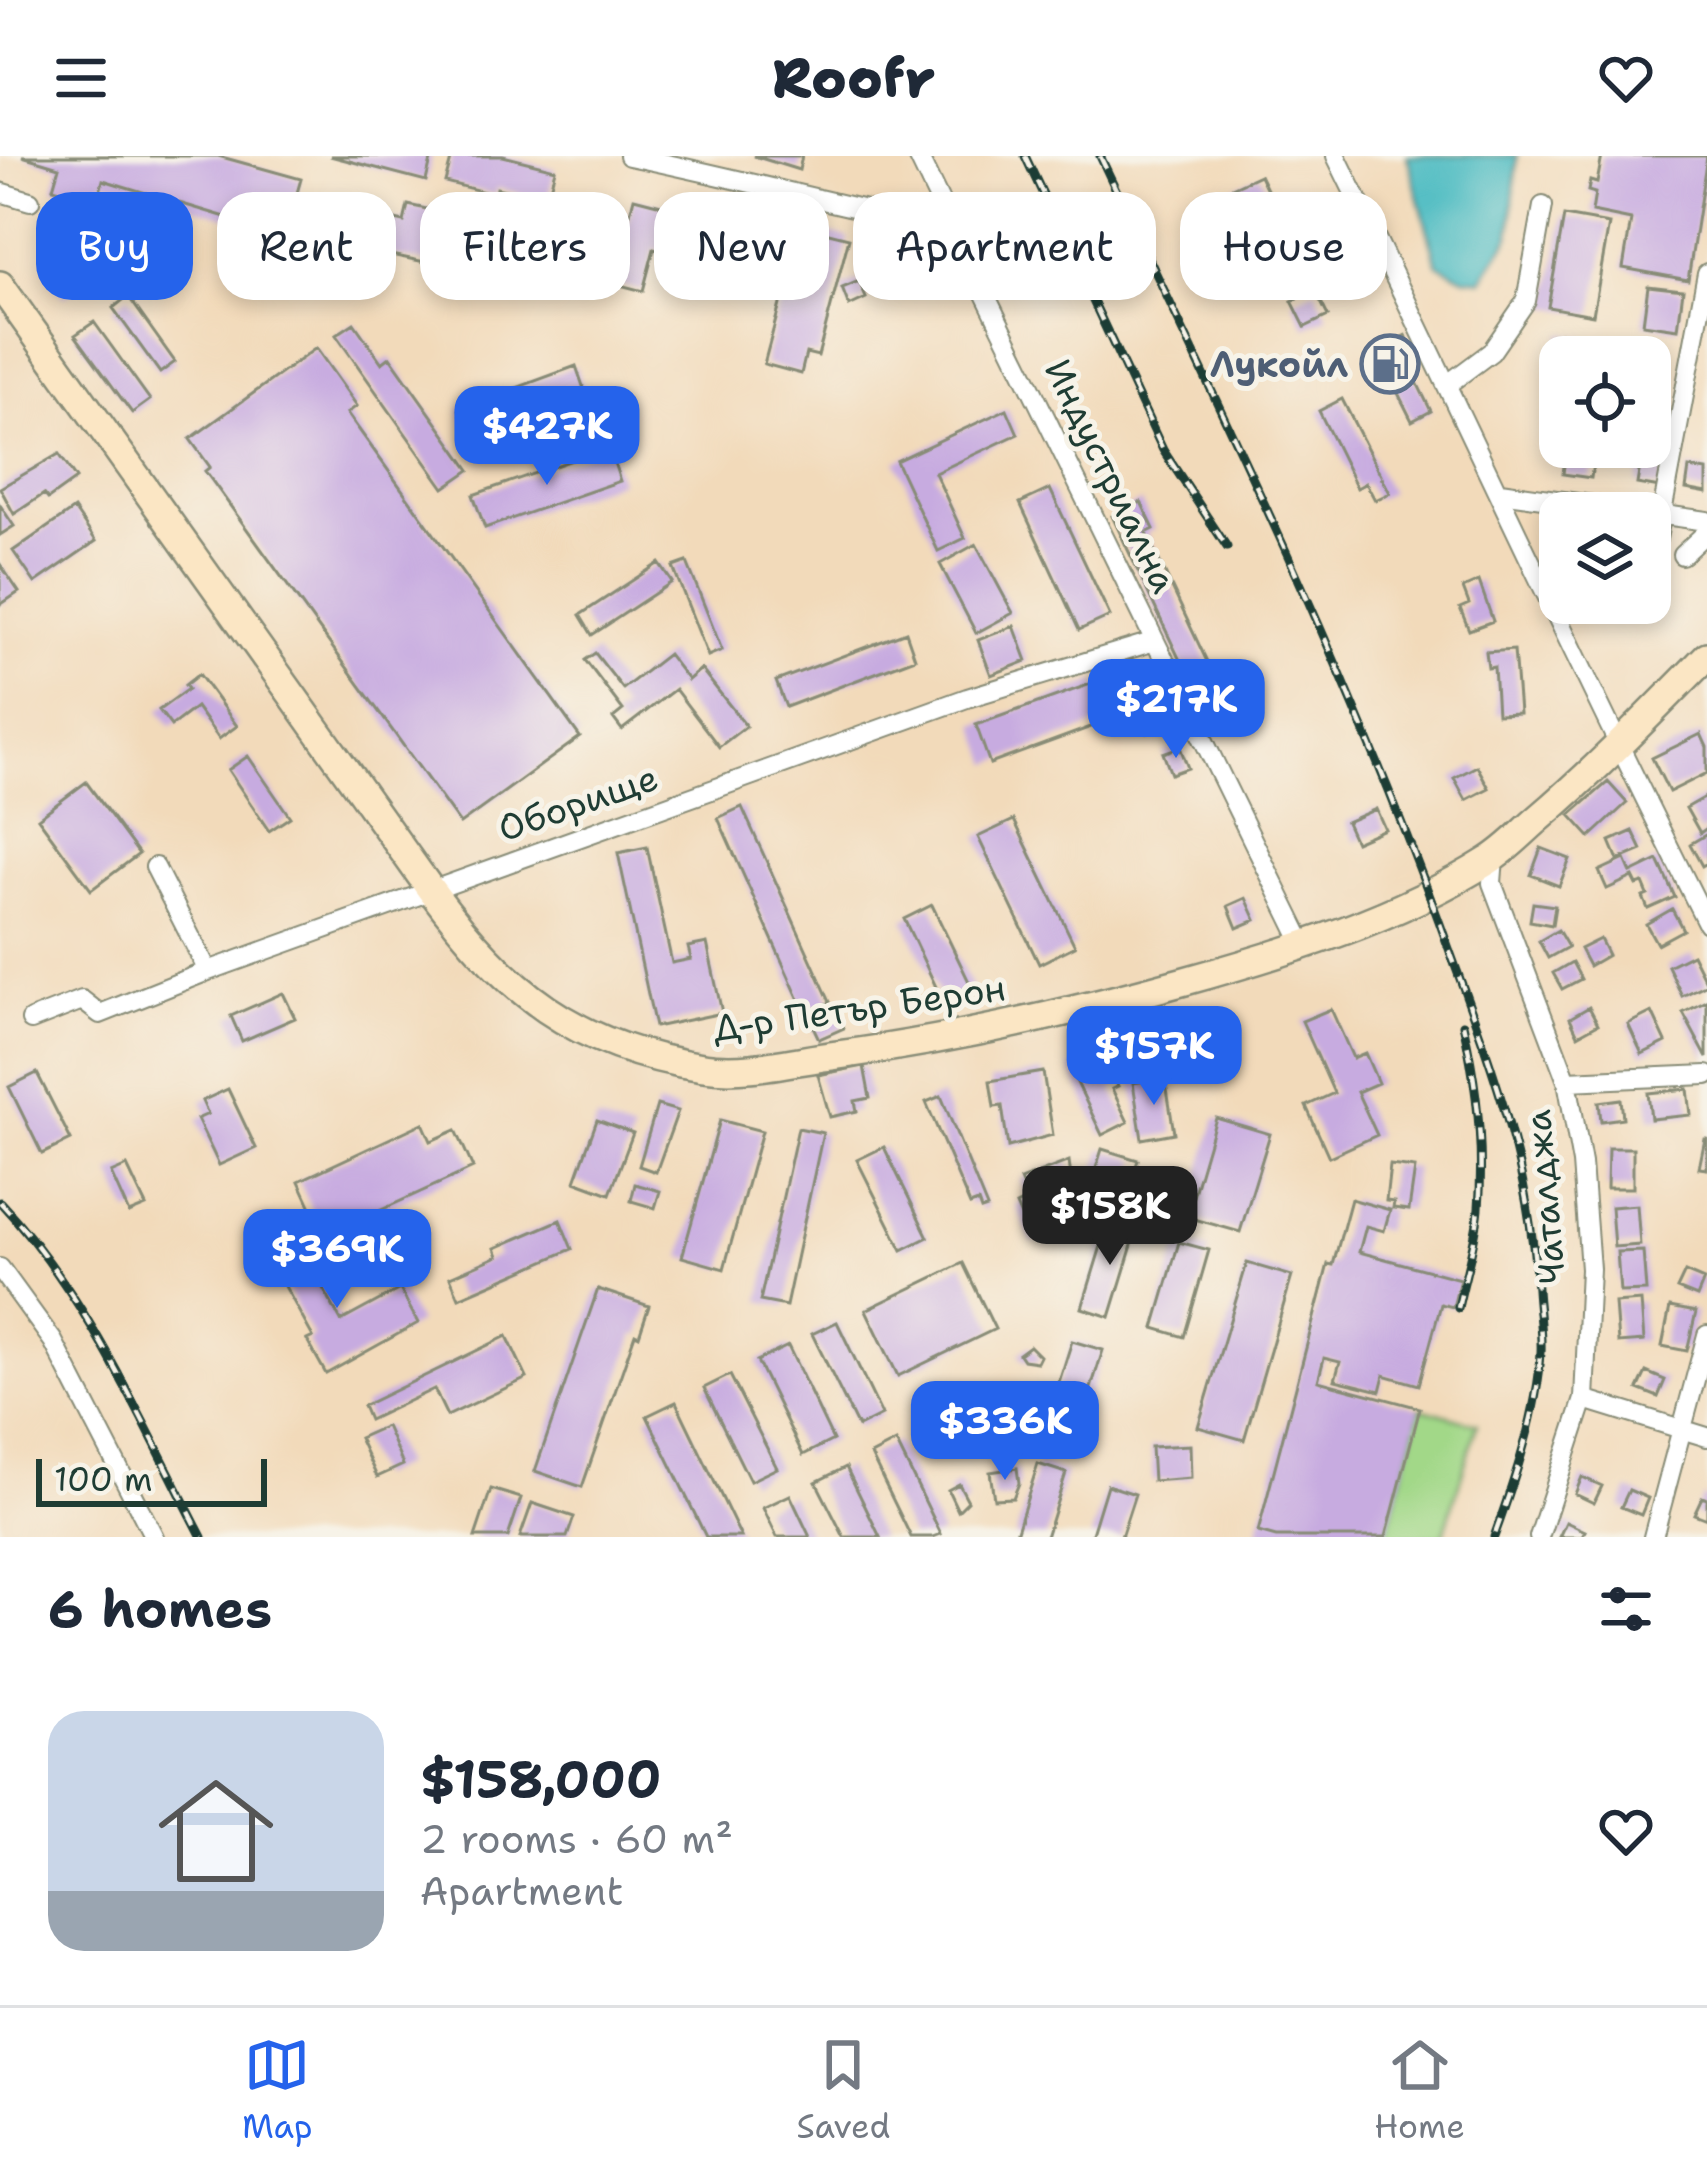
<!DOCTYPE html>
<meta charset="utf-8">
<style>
body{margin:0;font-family:"Shantell Sans",sans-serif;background:#f2f2f3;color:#1f2937;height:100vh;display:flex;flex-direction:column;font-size:45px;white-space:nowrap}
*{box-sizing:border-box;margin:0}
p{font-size:39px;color:#747a83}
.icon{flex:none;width:66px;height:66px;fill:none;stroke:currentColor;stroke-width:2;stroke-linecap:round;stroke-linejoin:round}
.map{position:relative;height:1381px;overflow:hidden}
.panel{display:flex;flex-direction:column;background:#fff;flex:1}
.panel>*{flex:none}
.top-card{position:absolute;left:36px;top:36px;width:1635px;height:108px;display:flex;gap:24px}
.fabs{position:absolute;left:1539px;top:180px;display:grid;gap:24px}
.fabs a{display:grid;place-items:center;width:132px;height:132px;border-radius:24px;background:#fff;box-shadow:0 6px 18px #0003;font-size:60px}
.scale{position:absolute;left:36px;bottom:30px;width:231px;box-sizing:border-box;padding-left:12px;border:6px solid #1f3d34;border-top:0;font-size:33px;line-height:42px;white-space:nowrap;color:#1f3d34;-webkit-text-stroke:9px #f7f3e8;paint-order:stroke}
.price{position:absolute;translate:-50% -102px;padding:0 27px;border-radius:24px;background:#2563eb;color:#fff;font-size:39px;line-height:78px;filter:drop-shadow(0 3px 6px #0008)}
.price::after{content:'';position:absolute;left:50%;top:72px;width:36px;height:27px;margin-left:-18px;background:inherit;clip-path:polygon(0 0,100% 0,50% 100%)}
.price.on{background:#222;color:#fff}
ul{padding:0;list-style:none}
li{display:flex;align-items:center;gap:36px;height:300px;padding:0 48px}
li span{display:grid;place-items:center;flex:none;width:336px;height:240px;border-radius:36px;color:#555}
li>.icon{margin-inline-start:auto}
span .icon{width:144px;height:144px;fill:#fffc;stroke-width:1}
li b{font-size:51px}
h2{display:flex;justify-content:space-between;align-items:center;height:144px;padding:0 48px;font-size:51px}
.tag{padding:0 42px;border-radius:36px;background:#fff;box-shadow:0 6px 18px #0003;font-size:42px;line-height:108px}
.tag.on{background:#2563eb;color:#fff}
header{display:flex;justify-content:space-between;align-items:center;height:156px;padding:0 48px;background:#fff;font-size:54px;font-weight:800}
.menu{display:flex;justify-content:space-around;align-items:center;height:168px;border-top:3px solid #e0e1e3;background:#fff;font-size:33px;color:#747a83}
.menu a{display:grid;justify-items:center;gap:6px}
.menu .on{color:#2563eb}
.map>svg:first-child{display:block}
.green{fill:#a2d888;stroke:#608a5e;stroke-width:3}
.water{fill:#4dbcc2;stroke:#367c7b;stroke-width:3}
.building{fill:#c7abe0}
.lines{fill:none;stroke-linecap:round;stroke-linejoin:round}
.street-casing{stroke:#888c77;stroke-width:22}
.secondary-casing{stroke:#888c77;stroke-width:32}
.street{stroke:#fff;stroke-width:18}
.secondary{stroke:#fbe6c4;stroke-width:27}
.rail-casing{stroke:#1f3d34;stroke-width:9}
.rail{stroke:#f7f3e8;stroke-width:4.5;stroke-dasharray:14;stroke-linecap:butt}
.labels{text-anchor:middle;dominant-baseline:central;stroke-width:10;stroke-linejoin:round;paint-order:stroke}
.service-label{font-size:36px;font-weight:bold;fill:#4e5e75;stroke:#f7f3e8;text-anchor:end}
.street-label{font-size:36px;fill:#1f3d34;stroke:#f7f3e8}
</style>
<header><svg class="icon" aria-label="menu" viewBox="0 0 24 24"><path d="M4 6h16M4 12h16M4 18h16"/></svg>Roofr<svg class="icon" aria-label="heart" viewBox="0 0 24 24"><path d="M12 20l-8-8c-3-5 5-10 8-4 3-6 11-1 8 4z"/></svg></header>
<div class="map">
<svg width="1707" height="1381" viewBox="0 0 1707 1381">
<rect width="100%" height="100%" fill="#f7f3e8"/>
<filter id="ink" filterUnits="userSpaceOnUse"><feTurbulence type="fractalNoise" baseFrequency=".00833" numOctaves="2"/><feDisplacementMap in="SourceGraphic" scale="24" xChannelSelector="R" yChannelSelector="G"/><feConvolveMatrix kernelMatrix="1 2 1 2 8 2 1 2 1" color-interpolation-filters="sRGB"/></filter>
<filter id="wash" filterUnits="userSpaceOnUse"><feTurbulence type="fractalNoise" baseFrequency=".004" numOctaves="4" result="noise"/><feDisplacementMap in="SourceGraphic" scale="48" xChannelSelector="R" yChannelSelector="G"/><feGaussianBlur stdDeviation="2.7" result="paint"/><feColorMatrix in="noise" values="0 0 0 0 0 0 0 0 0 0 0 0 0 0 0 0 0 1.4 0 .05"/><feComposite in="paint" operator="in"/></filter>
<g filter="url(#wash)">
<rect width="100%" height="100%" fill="#f2daba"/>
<!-- green -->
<path class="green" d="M1420,1252L1477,1268L1443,1381H1386Z"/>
<!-- water -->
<path class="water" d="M1407,0H1517L1510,81L1482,124L1464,122L1437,108Z"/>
<g id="blocks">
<!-- building -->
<path class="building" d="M22,0H218L301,23L285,79L103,24L98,44L53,32L59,11Z
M330,0H432L426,25Z
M452,0H503L555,13L547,44L497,32L496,39L445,26Z
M754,0H802L799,14Z
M1602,0H1707L1688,124L1623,112L1631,64L1592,56L1595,37L1588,35L1590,25L1597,27Z
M1260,19L1303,109L1275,123L1232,32Z
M634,42L797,84L801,70L849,82L818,200L806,197L801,218L764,208L786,126L745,115L741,130L697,118L701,105L654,93L643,135L612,127Z
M408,49L548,79L540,117L495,108L493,120L357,92L364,57L404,66Z
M1564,60L1609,68L1593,159L1548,151Z
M76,93L94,116L64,141L46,118Z
M859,125L866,142L849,150L842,132Z
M1648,130L1683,134L1678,173L1643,168Z
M1315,134L1328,160L1305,171L1292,145Z
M128,140L175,206L160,217L113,152Z
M94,166L150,244L132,257L75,179Z
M354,167L382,207L390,201L470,314L444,332L336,179Z
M1562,177L1587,182L1584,201H1558Z
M1406,179L1414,198L1405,202L1431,255L1412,265L1387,215L1379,219L1369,197Z
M1623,179L1651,183L1648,201H1619Z
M316,192L357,250L347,257L580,581L460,668L205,315L210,311L190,283Z
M1558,205H1560V257L1549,255Z
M576,210L584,233L467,277L459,253Z
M1650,236L1664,238L1659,265L1650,263Z
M1342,243L1390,337L1375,344L1366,327L1357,332L1319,255Z
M1007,253L1018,278L935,317L965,382L938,395L896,305Z
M609,291L620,325L485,372L473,339Z
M1560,291H1590L1589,299L1594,301L1591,322L1563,318L1565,301L1559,300Z
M59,298L76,323L48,343L44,338L14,358L0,332Z
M1641,304L1664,309L1660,332L1637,328Z
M1689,312L1707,315V337L1686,333Z
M1050,333L1110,460L1079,474L1020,347Z
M1141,346L1154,373L1146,377L1219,531L1227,527L1239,552L1209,566L1112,360Z
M0,349L14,370L0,379Z
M74,353L96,385L35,427L13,395Z
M976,388L1013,457L976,477L940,408Z
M687,406L722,494L708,500L673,411Z
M659,407L672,426L592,479L580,459Z
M0,408L19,436L0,449Z
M1479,425L1493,465L1469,474L1460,452L1469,448L1463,432Z
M1014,470L1027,505L991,519L978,484Z
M906,476L915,502L786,551L776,525Z
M1514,494L1519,557L1497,558L1494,511L1488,512L1486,496Z
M595,497L623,533L668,498L688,524L701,513L746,570L719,591L675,533L622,574L613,562L623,554L585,504Z
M1132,504L1146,532L1132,539L1119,511Z
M199,518L237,570L219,583L196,551L171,570L159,554L188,533L185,529Z
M1096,526L1110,564L990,608L976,569Z
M1156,547L1164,572L1147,577L1139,553Z
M1701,578L1707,591V617L1669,636L1652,602Z
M1180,591L1188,612L1171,618L1163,597Z
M248,600L290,661L269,675L228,614Z
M1477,610L1489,632L1466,644L1454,622Z
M86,626L139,698L91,734L38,662Z
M1608,626L1627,647L1590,681L1570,659Z
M1707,640V672L1700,677L1686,652Z
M742,651L830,846L805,857L718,662Z
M1376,653L1385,673L1355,686L1346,666Z
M1014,664L1075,790L1039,808L978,681Z
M1633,675L1642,694L1618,704L1610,685Z
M1707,678V707L1702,710L1690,688Z
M647,691L672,807L691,803L688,791L707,787L722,857L655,871L618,697Z
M1541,692L1570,703L1559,730L1531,719Z
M1625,703L1631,717L1658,704L1675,741L1648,753L1643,741L1648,739L1643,727L1637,729L1633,721L1607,733L1599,715Z
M1246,742L1256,764L1237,772L1228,750Z
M1533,747L1555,750L1552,769L1530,765Z
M932,749L974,836L945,850L904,763Z
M1672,753L1683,774L1657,788L1646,768Z
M1558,774L1568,791L1548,802L1539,785Z
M1600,783L1608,799L1589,810L1580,793Z
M1692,798L1707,828L1682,840L1668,810Z
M1572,806L1581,823L1562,833L1553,817Z
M283,837L295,862L242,885L231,860Z
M1707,845V902L1683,857Z
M834,851L844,872L819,883L809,862Z
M1589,851L1598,868L1578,879L1570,862Z
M1331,853L1353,902L1365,897L1378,927L1357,936L1377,979L1329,1001L1306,950L1334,937L1302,865Z
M1652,856L1666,886L1642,898L1628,868Z
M1147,867L1154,917L1129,920L1123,870Z
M1102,897L1118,930L1112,933L1128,966L1102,979L1070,912Z
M864,910L870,942L855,945L857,955L830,961L818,919Z
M1043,916L1053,979L1008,991L1002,950L994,951L990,925Z
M37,917L71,984L42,998L9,931Z
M1165,921L1174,977L1142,983L1133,927Z
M228,933L256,992L219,1009L197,963L208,958L202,945Z
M1688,933L1691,959L1651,963L1648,937Z
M941,940L987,1052L981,1054L978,1046L970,1049L926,946Z
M1621,943L1623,962L1601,965L1599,946Z
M657,949L678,955L656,1016L639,1010Z
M1216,962L1270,978L1240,1076L1187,1061Z
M597,964L633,977L610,1038L575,1025Z
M720,964L762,975L724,1113L682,1101Z
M423,967L431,985L456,974L473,1012L324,1080L299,1025Z
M798,972L823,977L786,1150L760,1145Z
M1705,983H1707V1013L1699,1012Z
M884,991L928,1081L902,1094L857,1004Z
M1608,992H1633V1032H1607Z
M1102,993L1138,1004L1127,1039L1091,1028Z
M1069,1005L1073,1039L1051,1078L1032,1086L1016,1049L1028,1043L1020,1024Z
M1390,1009L1415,1012L1409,1054L1393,1052L1394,1046L1386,1045Z
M127,1010L146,1050L129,1057L111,1017Z
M635,1028L660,1035L655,1052L631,1045Z
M1351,1043L1390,1054L1384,1075L1366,1070L1359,1096L1460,1123L1453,1151L1441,1148L1419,1229L1384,1219L1380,1235L1335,1224L1340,1206L1324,1202L1318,1225L1420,1252L1386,1381H1276L1258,1376L1328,1108L1333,1109Z
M1637,1049L1640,1089L1614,1091L1611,1051Z
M560,1064L572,1093L459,1142L450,1121L498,1100L495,1092Z
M1109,1064L1137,1073L1110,1161L1082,1152Z
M294,1079L341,1165L400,1133L418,1167L326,1218L307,1184L313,1181L265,1094Z
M1179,1086L1209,1094L1184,1181L1154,1172Z
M1643,1095L1646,1135L1620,1136L1617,1096Z
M963,1107L995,1173L898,1220L866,1154Z
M1247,1107L1292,1120L1244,1284L1198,1271Z
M1685,1116L1704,1124L1697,1141L1677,1133Z
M598,1133L649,1150L639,1180L635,1178L582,1331L535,1315Z
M1641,1145L1644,1185L1618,1187L1615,1147Z
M1670,1151L1696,1156L1687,1195L1662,1190Z
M837,1166L882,1259L858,1271L812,1178Z
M507,1180L527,1222L447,1260L434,1233L369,1264L363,1250Z
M1072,1185L1103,1194L1075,1283L1044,1273Z
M788,1190L833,1284L803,1299L757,1205Z
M1030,1190L1040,1200L1037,1206L1023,1204L1019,1198Z
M1646,1216L1665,1224L1658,1241L1638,1233Z
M730,1219L777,1312L750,1325L704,1232Z
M981,1226L993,1243L979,1253L967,1237Z
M963,1237L969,1245L927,1275L921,1267Z
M676,1246L741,1381H706L647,1260Z
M386,1270L403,1309L377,1321L359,1282Z
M896,1286L941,1378L933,1381H911L871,1299Z
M1190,1289L1191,1322L1153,1325L1151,1291Z
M1038,1308L1066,1317L1046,1381H1015Z
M846,1311L880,1381H844L816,1326Z
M1017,1312L1019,1327L1013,1342L994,1343L990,1316Z
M1582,1321L1602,1330L1594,1347L1575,1338Z
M959,1328L968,1345L958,1355L948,1334Z
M1107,1329L1135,1338L1121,1381H1091Z
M491,1333L521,1342L508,1381H475Z
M1629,1334L1648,1342L1641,1359L1621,1351Z
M790,1339L810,1381H777L763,1352Z
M1702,1341L1707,1343V1363L1694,1358Z
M532,1347L574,1361L567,1381H520Z
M1566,1366L1585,1375L1582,1381H1559Z"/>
</g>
</g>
<g filter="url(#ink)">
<use href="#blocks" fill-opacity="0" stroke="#888c77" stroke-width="3"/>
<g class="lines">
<!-- street casing -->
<g class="street-casing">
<path id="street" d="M629,0C738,22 844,51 953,73L1304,789
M918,0L953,73
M1336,0C1461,255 1579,514 1707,767
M0,36L30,45
M974,116L1035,88
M1448,228L1491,196L1526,145L1543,50
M1500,336L1707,365
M1657,383L1707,117
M1682,399L1707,376
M1494,701L1492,727L1567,925L1582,1007L1590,1113L1584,1243L1539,1381
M155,711L208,815
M31,864L82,844L100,858L208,815L967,542L1155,485
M1567,925L1707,919
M0,1112L53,1185L154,1381
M1584,1243L1707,1281
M1653,1381L1707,1179"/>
</g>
<!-- secondary casing -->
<g class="secondary-casing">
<path id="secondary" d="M0,129L431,734C506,836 574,891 703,911C747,918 795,904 838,899C956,883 1070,857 1185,825C1289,796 1396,763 1488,705C1506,694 1521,678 1537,664C1597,613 1652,556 1707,500"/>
</g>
<!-- street -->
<use href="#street" class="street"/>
<!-- secondary -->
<use href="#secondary" class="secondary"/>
<!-- rail casing -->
<g class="rail-casing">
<path id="rail" d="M1025,0L1163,294L1227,391
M1100,0C1220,252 1343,503 1439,765C1484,891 1529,997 1537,1133C1538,1154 1542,1176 1541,1196C1538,1255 1514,1326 1494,1381
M0,1046C89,1141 142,1266 202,1381
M1458,1152C1465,1119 1476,1085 1479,1052C1484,989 1477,929 1463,868"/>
</g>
<!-- rail -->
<use href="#rail" class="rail"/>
</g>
</g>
<!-- icons -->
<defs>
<g id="fuel-ring" transform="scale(3)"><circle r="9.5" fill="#f7f3e8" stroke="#5c6f8a" stroke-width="1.5"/><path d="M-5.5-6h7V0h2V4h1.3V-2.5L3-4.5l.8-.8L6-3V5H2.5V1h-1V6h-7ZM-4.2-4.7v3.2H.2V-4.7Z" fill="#5c6f8a"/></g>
</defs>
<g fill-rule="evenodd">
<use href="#fuel-ring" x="1390" y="208"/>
</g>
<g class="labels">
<!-- service labels -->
<g class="service-label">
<text x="1348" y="208">Лукойл</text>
</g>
<!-- street labels -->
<g class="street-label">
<text transform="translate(1111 320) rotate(64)">Индустриална</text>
<text transform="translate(578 647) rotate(-19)">Оборище</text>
<text transform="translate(859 852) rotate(-8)">Д-р Петър Берон</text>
<text transform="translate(1545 1041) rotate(-95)">Чаталджа</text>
</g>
</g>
</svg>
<div class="fabs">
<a><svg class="icon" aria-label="locate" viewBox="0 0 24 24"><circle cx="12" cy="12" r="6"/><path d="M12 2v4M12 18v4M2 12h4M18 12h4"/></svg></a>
<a><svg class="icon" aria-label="layers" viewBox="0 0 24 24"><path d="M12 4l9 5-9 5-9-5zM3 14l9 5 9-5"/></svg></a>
</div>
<div class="scale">100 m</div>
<b class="price" style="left:547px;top:332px">$427K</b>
<b class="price" style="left:1176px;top:605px">$217K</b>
<b class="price" style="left:1154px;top:952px">$157K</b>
<b class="price on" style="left:1110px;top:1112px">$158K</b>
<b class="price" style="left:337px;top:1155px">$369K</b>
<b class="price" style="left:1005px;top:1327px">$336K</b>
<div class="top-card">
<a class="tag on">Buy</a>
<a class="tag">Rent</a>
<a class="tag">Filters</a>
<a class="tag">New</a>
<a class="tag">Apartment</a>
<a class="tag">House</a>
</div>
</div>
<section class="panel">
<h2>6 homes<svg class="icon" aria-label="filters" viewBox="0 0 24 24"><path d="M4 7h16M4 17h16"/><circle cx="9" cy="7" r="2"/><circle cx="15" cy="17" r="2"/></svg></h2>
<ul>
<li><span style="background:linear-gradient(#c9d6e8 75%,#9aa5b1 0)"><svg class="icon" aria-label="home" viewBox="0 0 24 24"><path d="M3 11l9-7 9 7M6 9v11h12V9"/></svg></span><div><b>$158,000</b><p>2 rooms · 60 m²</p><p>Apartment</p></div><svg class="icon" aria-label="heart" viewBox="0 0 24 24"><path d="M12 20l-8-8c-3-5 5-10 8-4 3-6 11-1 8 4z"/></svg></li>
</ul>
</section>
<nav class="menu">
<a class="on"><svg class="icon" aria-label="map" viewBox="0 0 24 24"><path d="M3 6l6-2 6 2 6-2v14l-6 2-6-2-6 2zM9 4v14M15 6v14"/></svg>Map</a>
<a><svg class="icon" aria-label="saved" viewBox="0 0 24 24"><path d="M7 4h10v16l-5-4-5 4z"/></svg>Saved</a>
<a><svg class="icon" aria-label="home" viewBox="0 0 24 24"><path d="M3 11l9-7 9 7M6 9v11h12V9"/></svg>Home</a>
</nav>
